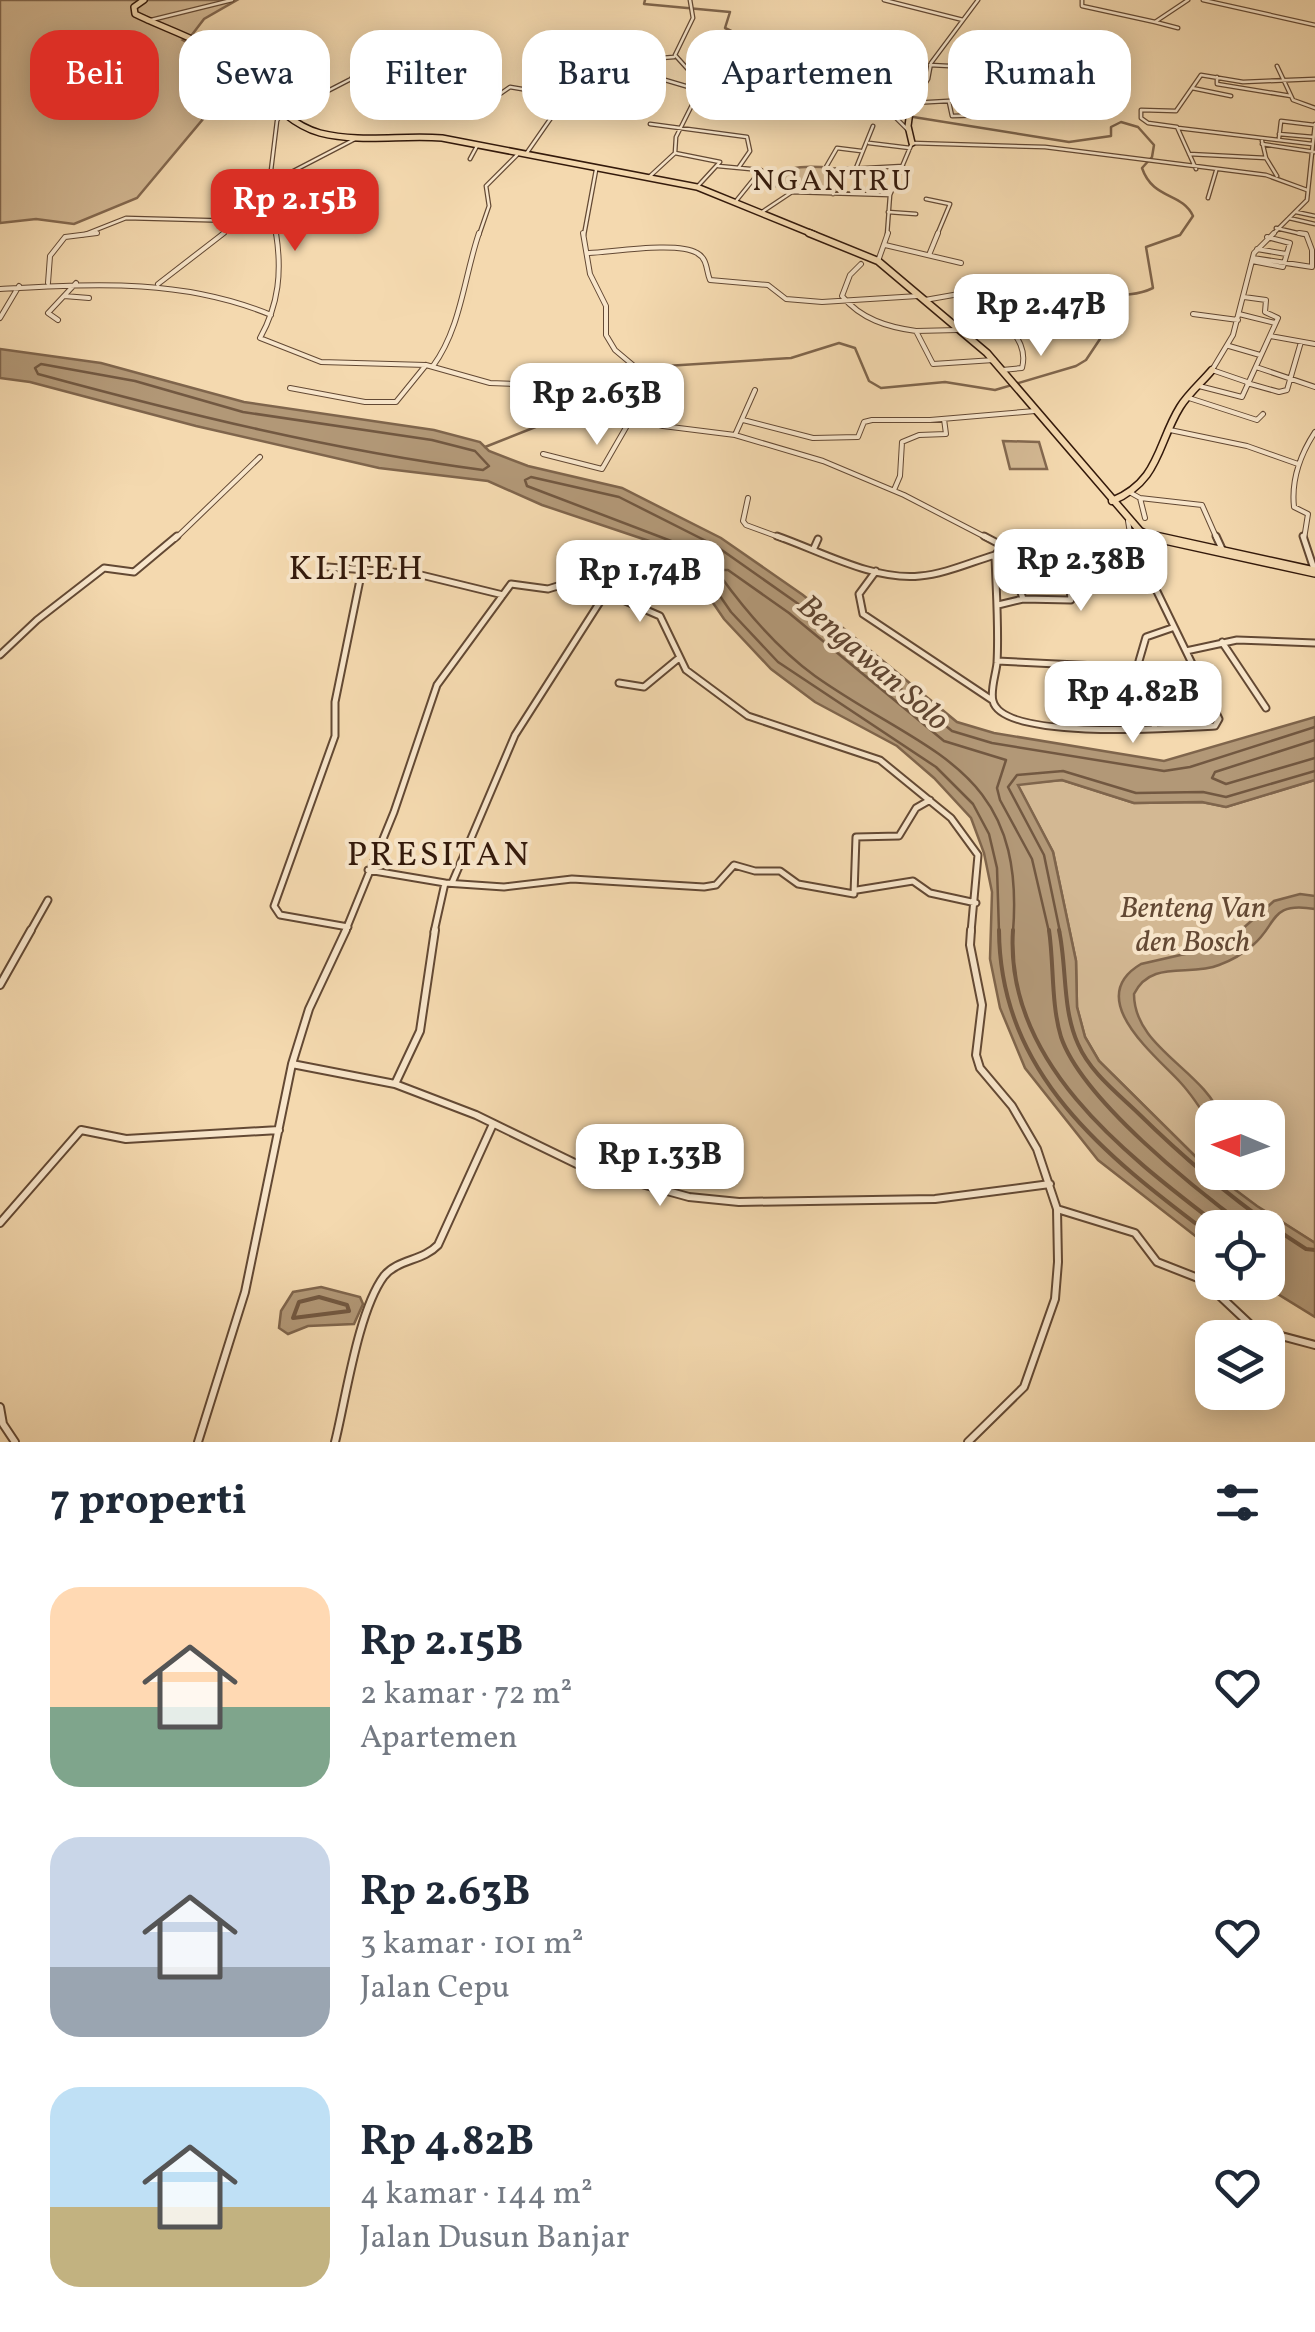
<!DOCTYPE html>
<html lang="id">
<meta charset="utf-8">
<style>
body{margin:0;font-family:Vollkorn,serif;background:#f6f6f7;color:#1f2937;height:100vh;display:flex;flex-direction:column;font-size:38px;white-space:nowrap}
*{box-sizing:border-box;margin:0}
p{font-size:32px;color:#747a83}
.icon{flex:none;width:55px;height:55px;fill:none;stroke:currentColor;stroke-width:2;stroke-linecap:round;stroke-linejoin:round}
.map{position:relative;height:1442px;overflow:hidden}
.sheet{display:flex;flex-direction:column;background:#fff;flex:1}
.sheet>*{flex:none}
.banner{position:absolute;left:30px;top:30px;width:1255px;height:90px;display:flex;gap:20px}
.needle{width:65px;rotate:272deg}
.fabs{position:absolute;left:1195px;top:1100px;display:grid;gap:20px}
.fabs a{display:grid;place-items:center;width:90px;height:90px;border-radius:20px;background:#fff;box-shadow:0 5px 25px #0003;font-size:50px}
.price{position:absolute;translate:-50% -85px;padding:0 22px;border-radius:20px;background:#fff;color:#222;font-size:32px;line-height:65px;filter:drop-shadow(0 2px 5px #0008)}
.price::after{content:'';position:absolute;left:50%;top:60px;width:30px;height:22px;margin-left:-15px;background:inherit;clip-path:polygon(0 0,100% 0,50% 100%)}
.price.selected{background:#d93025;color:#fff}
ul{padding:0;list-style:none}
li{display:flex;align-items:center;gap:30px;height:250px;padding:0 50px}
li span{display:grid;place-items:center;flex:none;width:280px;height:200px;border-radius:30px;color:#555}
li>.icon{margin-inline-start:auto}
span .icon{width:120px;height:120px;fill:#fffc;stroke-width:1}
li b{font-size:42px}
h2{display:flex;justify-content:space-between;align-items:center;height:120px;padding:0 50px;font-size:42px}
.pill{padding:0 35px;border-radius:30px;background:#fff;box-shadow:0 5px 25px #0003;font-size:35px;line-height:90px}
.pill.selected{background:#d93025;color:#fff}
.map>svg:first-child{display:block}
.green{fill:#d3b893;stroke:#83684f;stroke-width:2.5;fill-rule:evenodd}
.water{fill:#b29877;stroke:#7f654c;stroke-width:2.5}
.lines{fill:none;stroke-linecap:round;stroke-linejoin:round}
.shore-far1{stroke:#725841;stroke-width:2.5}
.shore{stroke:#725841;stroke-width:4}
.stream{stroke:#7f654c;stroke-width:2.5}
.minor-far3-casing{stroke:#634934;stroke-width:5}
.minor-far2-casing{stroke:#634934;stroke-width:6}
.minor-far1-casing{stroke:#634934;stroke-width:9}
.minor-casing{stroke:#634934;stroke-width:10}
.major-far1-casing{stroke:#33190b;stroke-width:8}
.major-casing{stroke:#33190b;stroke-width:9}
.highway-far2-casing{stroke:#33190b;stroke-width:8}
.highway-far1-casing{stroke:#33190b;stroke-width:9}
.highway-casing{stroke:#33190b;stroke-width:12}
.minor-far3{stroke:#f8e6cb;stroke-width:2.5}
.minor-far2{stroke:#f8e6cb;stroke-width:4}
.minor-far1{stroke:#f8e6cb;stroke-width:5}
.minor{stroke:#f8e6cb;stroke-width:6}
.major-far1{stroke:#f4d9af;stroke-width:5}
.major{stroke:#f4d9af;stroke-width:6}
.highway-far2{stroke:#f4d9af;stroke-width:5}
.highway-far1{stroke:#f4d9af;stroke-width:6}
.highway{stroke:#f4d9af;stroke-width:9}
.labels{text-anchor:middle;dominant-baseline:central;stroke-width:8;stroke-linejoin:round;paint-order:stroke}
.far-quarter-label{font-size:30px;letter-spacing:2.5px;fill:#33190b;stroke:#f8e6cb}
.park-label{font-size:30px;font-style:italic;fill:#634934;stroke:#f8e6cb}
.water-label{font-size:32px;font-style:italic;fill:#5f4531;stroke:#f8e6cb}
.quarter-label{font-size:35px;letter-spacing:2.5px;fill:#33190b;stroke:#f8e6cb}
</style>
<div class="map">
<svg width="1315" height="1442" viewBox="0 0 1315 1442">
<rect width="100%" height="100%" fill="#f4d9af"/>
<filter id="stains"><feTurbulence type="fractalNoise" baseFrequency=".002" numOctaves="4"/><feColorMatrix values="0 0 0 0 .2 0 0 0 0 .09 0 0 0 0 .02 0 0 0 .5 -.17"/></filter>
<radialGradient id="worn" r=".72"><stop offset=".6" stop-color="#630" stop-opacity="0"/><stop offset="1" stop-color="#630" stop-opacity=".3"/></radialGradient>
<!-- green -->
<path class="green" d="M0,0H237L204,19L191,36L183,40L228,68L216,85L203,119L137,198L74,224L36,219L0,223Z
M822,167L831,178L832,194L774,186C784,165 800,166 822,167Z
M1003,441L1039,442L1047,469H1010Z
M1062,780L1134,803L1202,802L1226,807L1315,780V1243L1256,1206L1210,1171L1099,1061L1085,1037L1077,1007L1076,961L1053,852L1017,784ZM1212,1118H1268V1172H1212Z"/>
<!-- water -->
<path class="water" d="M0,349L101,363L244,402L434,430L480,442L489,451L528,466L622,488L721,538L803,595L957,722L994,733L1164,761L1315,717V780L1226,807L1202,802L1134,803L1062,780L1018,785L1053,852L1076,961L1077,1007L1085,1037L1099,1061L1210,1171L1257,1206L1315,1243V1317L1260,1283L1268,1282V1228H1212V1249L1098,1160L1025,1068L1000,1008L990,959L992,892L984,853L971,818L934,778L897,746L815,702L771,669L724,619L683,559L664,546L542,505L488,481L379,468L196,426L30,382L0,378Z
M1300,894L1315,896V909C1269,901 1278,924 1253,945C1244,953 1230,961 1219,965C1190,977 1151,959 1134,994C1134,1048 1204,1070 1221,1117L1212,1118V1127C1203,1112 1193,1096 1180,1082C1154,1054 1083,998 1141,964L1224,945L1274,901Z
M321,1287L360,1297L363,1304L354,1324L308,1326L288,1334L279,1328L281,1311L293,1292Z"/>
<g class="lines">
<!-- shore-far1 -->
<path class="shore-far1" d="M41,364L135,381L243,412L432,440L475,451L489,466L483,470C332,450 185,414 38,374L35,368Z
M1315,740L1215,772L1212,778L1226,784L1315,758
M999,932L997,868L989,834L973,804L936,767L778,662L731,612L696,561L679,544L527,486L525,480L531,477L619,497L716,546L797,603L952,731L992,743L1164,771L1190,767L1315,727
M1013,932C1026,766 925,754 815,676C778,649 748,614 721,577L722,570H728L789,613L944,741L1006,760L997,788L1000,800L1032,859L1049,932
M1060,932L1044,855L1008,787L1017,775L1063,771L1136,793L1203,792L1226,797L1315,771"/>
<!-- shore -->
<path class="shore" d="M999,930C1000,1075 1106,1156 1212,1236
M1013,930C1004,1064 1128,1156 1222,1228
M1049,930C1054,964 1051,1004 1061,1037C1082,1099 1195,1189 1248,1228
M1059,930C1067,967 1062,1009 1078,1044C1090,1072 1116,1092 1138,1113C1191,1165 1243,1209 1306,1249L1315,1250
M319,1297L347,1305L349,1311L293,1318L299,1302Z"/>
<!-- stream -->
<path class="stream" d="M485,447L538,426L581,387L617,373L666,366L791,358L839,343L855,348L869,381L881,388L945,382L995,390L1076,366L1086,360L1100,339L1096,332L1064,317L1063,301C1093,289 1124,302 1153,288L1146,247L1180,235L1193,216C1182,192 1153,200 1142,168L1152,157L1154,145L1138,127L1121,122L1111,127V136L1069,142L907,116L891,112L879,102L839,107L827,102L847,70L832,65L809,76L796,72L787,63L750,54L748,48L754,42L725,28L730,12L644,4L645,0"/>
<!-- minor-far3 casing -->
<g class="minor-far3-casing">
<path id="minor-far3" d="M884,0L963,20
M1082,0V6L1155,22L1188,0
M1203,0L1315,25
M147,21L232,0
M1155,22L1178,28
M963,51L971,38L1025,52
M930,65L1007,69L1046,39
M1277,66L1293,100L1315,108
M638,72L699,90
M1217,77V84L1291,96
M700,83L754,77
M1192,88L1231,96
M500,94L510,87L569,97
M949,102L952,116L990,115L983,91L989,72
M912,103L984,99
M285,113L351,79L371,50
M990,115L1015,116
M650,124L747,137L750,151L739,167
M1178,128L1312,144
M910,132L894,116L916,99L928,79L931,63L978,0
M1279,134L1313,137
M1279,138L1281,121L1314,125
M1262,141L1266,158L1277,176
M869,143L910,148
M1262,144L1315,152
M675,153L720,162L697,187
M526,154L585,69L633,75L661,58L674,57
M1189,154L1266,158
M470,159L477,146
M718,166L761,170L736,201
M856,168L873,126
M1196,169L1177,127L1148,123L1141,118V110L1176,111L1201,75L1243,82L1315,79
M831,170L903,166
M648,178L675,153L676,137L702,85L675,55L693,18L690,0
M269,187L277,121L282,111
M265,194L276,235
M833,194V178L826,167L837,148L861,151
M1208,198L1216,171
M926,199L950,204L937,235
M762,212L792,192L890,195
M888,212L916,214
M1296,212L1315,216
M1289,218L1315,224
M1276,228L1306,235
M83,235L126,218L238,221
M221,235L280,178L355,139
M479,235L489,206L486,186L517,155
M584,235L596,170
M887,235L890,195L912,143L1045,147L1266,175L1307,190
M1272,235L1307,200L1315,124"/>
</g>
<!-- minor-far2 casing -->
<g class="minor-far2-casing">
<path id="minor-far2" d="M276,233C282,271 279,304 260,338L321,362L426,365L490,383L516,384L528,373L567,374L585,388L582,399L590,406L663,426L735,435L823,461L904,495L989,539
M583,233L590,274L606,306V335L615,350L634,366
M885,245L961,263
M1257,249L1286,254
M589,253C613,252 677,241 697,253C708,259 706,271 710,280L768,285L786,299L822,302L918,296
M929,255L938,233
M1253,258L1312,267V250L1306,234L1299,233
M878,261L888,233
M1252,261L1283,267L1290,243L1267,237
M861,264L850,275L842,296C861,319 887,327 916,331L933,364L994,360
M48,283L50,256L65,237L97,233
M158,284L224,233
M0,289C94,284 182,278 271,315
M64,296L89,298
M925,300L987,289
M1193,314L1238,320
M1239,314L1275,323
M0,318L19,286
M58,320L48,313L76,283
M916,331L958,330
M1270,336L1315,344
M1229,346L1260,355
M433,366C461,328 464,277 479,233
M1256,367L1315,387
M1002,370L1022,368C1027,349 1017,337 1006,322
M1247,382L1212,370L1233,335L1254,253L1274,233
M1247,383L1279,392L1287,390L1301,342
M1199,386L1242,397L1278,318L1265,312L1266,300L1244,297
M290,388L365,402H396L426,365
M1189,398L1257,420L1263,414
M743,420L813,438L858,437L864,422L872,420H930L1035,411
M1170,430L1247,446L1298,464
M735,435L755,390
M543,454L602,469L632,417
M894,490L900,476L902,442L919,435L946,434L944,419
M1131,493L1140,498L1202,505L1217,539
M748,498L743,521L746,525L784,539
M1140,498L1145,518
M1128,521L1131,539
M175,539L260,457
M1304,539L1308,514L1294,507C1291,479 1300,455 1315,432"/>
</g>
<!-- minor-far1 casing -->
<g class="minor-far1-casing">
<path id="minor-far1" d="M777,536C820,551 874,581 920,576C945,574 971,562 995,555L1003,546
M984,536L1003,546L1158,541
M1216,536L1222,549
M1303,536L1314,569
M814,548L818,539
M995,555C996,591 999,627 997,663C996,674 990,690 993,701C1003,741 1179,728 1215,726L1219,719L1130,536
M328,567L417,574L503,595
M876,571L859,594L863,614L992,700
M1023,599L1019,586L1024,577H1069
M998,605L1023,599L1071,600L1069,574L1057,546
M1222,642L1266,708
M1186,651L1237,640L1315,643
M0,655L37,620L104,568L134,572L177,536
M997,661L1138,668
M619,683L644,687L679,658
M1117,686L1198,682
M1155,729L1139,661L1146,637L1172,628
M368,870L445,883L504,887L572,879L704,887L716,885L734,865L755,871H780L798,884L854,894L856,837L899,836L916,808L930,800
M452,883L515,735L605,594
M857,890L913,881L930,893L976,903
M348,927L280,915L274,906L335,736V702L362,570
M30,932L48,900
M345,932L394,812L437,685L511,584L548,589L577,580L660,616L686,670L748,716L880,760L951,818L978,855L971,932
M434,932L445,883"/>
</g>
<!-- minor casing -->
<g class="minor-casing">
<path id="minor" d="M0,985L31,930
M292,1064L395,1084L476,1115L587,1169L689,1197L739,1202L935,1199L1050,1184
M395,1084L420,1031L435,930
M1057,1209L1135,1233L1157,1262L1203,1280L1255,1329L1315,1345
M0,1223L81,1130L126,1139L279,1130
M0,1407L3,1424L15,1442
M198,1442L245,1292L292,1064L309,1009L346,930
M335,1442C346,1398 358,1311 384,1276C398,1259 423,1261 438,1245L493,1124
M968,1442L1024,1387L1055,1299L1058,1262L1057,1209L1037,1149L1012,1106L980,1068L976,1055L982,1005L970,945L971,930"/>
</g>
<!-- major-far1 casing -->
<g class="major-far1-casing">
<path id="major-far1" d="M911,104L908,126L912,143"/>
</g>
<!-- major casing -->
<g class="major-casing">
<path id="major" d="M1112,501C1160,481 1157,444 1180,407C1188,394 1202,382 1212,370"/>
</g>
<!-- highway-far2 casing -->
<g class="highway-far2-casing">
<path id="highway-far2" d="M144,0L134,7L135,14C165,29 205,41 231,62C259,86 283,123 320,133C360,143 401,135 442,138L697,187L815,235"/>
</g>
<!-- highway-far1 casing -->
<g class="highway-far1-casing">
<path id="highway-far1" d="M809,233L878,261L987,353L1140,531L1156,539"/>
</g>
<!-- highway casing -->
<g class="highway-casing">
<path id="highway" d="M1151,536L1315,572"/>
</g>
<!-- minor-far3 -->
<use href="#minor-far3" class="minor-far3"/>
<!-- minor-far2 -->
<use href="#minor-far2" class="minor-far2"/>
<!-- minor-far1 -->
<use href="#minor-far1" class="minor-far1"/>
<!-- minor -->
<use href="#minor" class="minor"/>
<!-- major-far1 -->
<use href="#major-far1" class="major-far1"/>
<!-- major -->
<use href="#major" class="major"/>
<!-- highway-far2 -->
<use href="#highway-far2" class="highway-far2"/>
<!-- highway-far1 -->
<use href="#highway-far1" class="highway-far1"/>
<!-- highway -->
<use href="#highway" class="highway"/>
</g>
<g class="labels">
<!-- far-quarter labels -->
<g class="far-quarter-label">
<text x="833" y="182">NGANTRU</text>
</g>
<!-- park labels -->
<g class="park-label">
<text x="1193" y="909">Benteng Van<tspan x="1193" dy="34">den Bosch</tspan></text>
</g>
<!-- water labels -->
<g class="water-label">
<text transform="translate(872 664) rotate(41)">Bengawan Solo</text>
</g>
<!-- quarter labels -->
<g class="quarter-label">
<text x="357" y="570">KLITEH</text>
<text x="439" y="856">PRESITAN</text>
</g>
</g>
<rect width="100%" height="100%" filter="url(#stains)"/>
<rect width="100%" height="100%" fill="url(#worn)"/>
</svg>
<div class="fabs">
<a><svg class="needle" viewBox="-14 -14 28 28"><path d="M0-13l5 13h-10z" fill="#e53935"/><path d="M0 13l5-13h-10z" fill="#747a83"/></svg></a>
<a><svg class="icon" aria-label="locate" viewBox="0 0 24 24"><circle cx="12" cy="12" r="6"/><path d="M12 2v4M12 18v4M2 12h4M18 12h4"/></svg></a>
<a><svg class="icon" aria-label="layers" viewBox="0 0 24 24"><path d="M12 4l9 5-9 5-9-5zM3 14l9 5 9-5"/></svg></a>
</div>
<b class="price selected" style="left:295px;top:254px">Rp 2.15B</b>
<b class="price" style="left:1041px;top:359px">Rp 2.47B</b>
<b class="price" style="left:597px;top:448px">Rp 2.63B</b>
<b class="price" style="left:1081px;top:614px">Rp 2.38B</b>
<b class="price" style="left:640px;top:625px">Rp 1.74B</b>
<b class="price" style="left:1133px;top:746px">Rp 4.82B</b>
<b class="price" style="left:660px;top:1209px">Rp 1.33B</b>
<div class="banner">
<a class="pill selected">Beli</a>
<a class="pill">Sewa</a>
<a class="pill">Filter</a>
<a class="pill">Baru</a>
<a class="pill">Apartemen</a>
<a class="pill">Rumah</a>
</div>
</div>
<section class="sheet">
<h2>7 properti<svg class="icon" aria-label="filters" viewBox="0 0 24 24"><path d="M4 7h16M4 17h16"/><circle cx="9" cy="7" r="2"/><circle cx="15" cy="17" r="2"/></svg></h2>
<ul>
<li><span style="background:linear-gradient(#ffd9b3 60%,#7fa58c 0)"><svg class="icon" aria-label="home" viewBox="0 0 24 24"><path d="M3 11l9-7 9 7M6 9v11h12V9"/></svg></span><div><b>Rp 2.15B</b><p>2 kamar · 72 m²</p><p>Apartemen</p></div><svg class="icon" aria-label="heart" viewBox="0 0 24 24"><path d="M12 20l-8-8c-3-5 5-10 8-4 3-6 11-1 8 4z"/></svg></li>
<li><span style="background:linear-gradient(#c9d6e8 65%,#9aa5b1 0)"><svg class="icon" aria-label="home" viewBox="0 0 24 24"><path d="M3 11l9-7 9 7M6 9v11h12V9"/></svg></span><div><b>Rp 2.63B</b><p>3 kamar · 101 m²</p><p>Jalan Cepu</p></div><svg class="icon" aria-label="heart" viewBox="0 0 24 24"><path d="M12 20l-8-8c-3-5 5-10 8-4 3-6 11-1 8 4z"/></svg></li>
<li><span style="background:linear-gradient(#bfe0f5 60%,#c2b280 0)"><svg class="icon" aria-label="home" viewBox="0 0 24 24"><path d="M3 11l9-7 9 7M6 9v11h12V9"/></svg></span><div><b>Rp 4.82B</b><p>4 kamar · 144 m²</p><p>Jalan Dusun Banjar</p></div><svg class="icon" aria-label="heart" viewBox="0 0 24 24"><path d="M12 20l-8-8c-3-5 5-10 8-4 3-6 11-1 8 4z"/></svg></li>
</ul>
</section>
